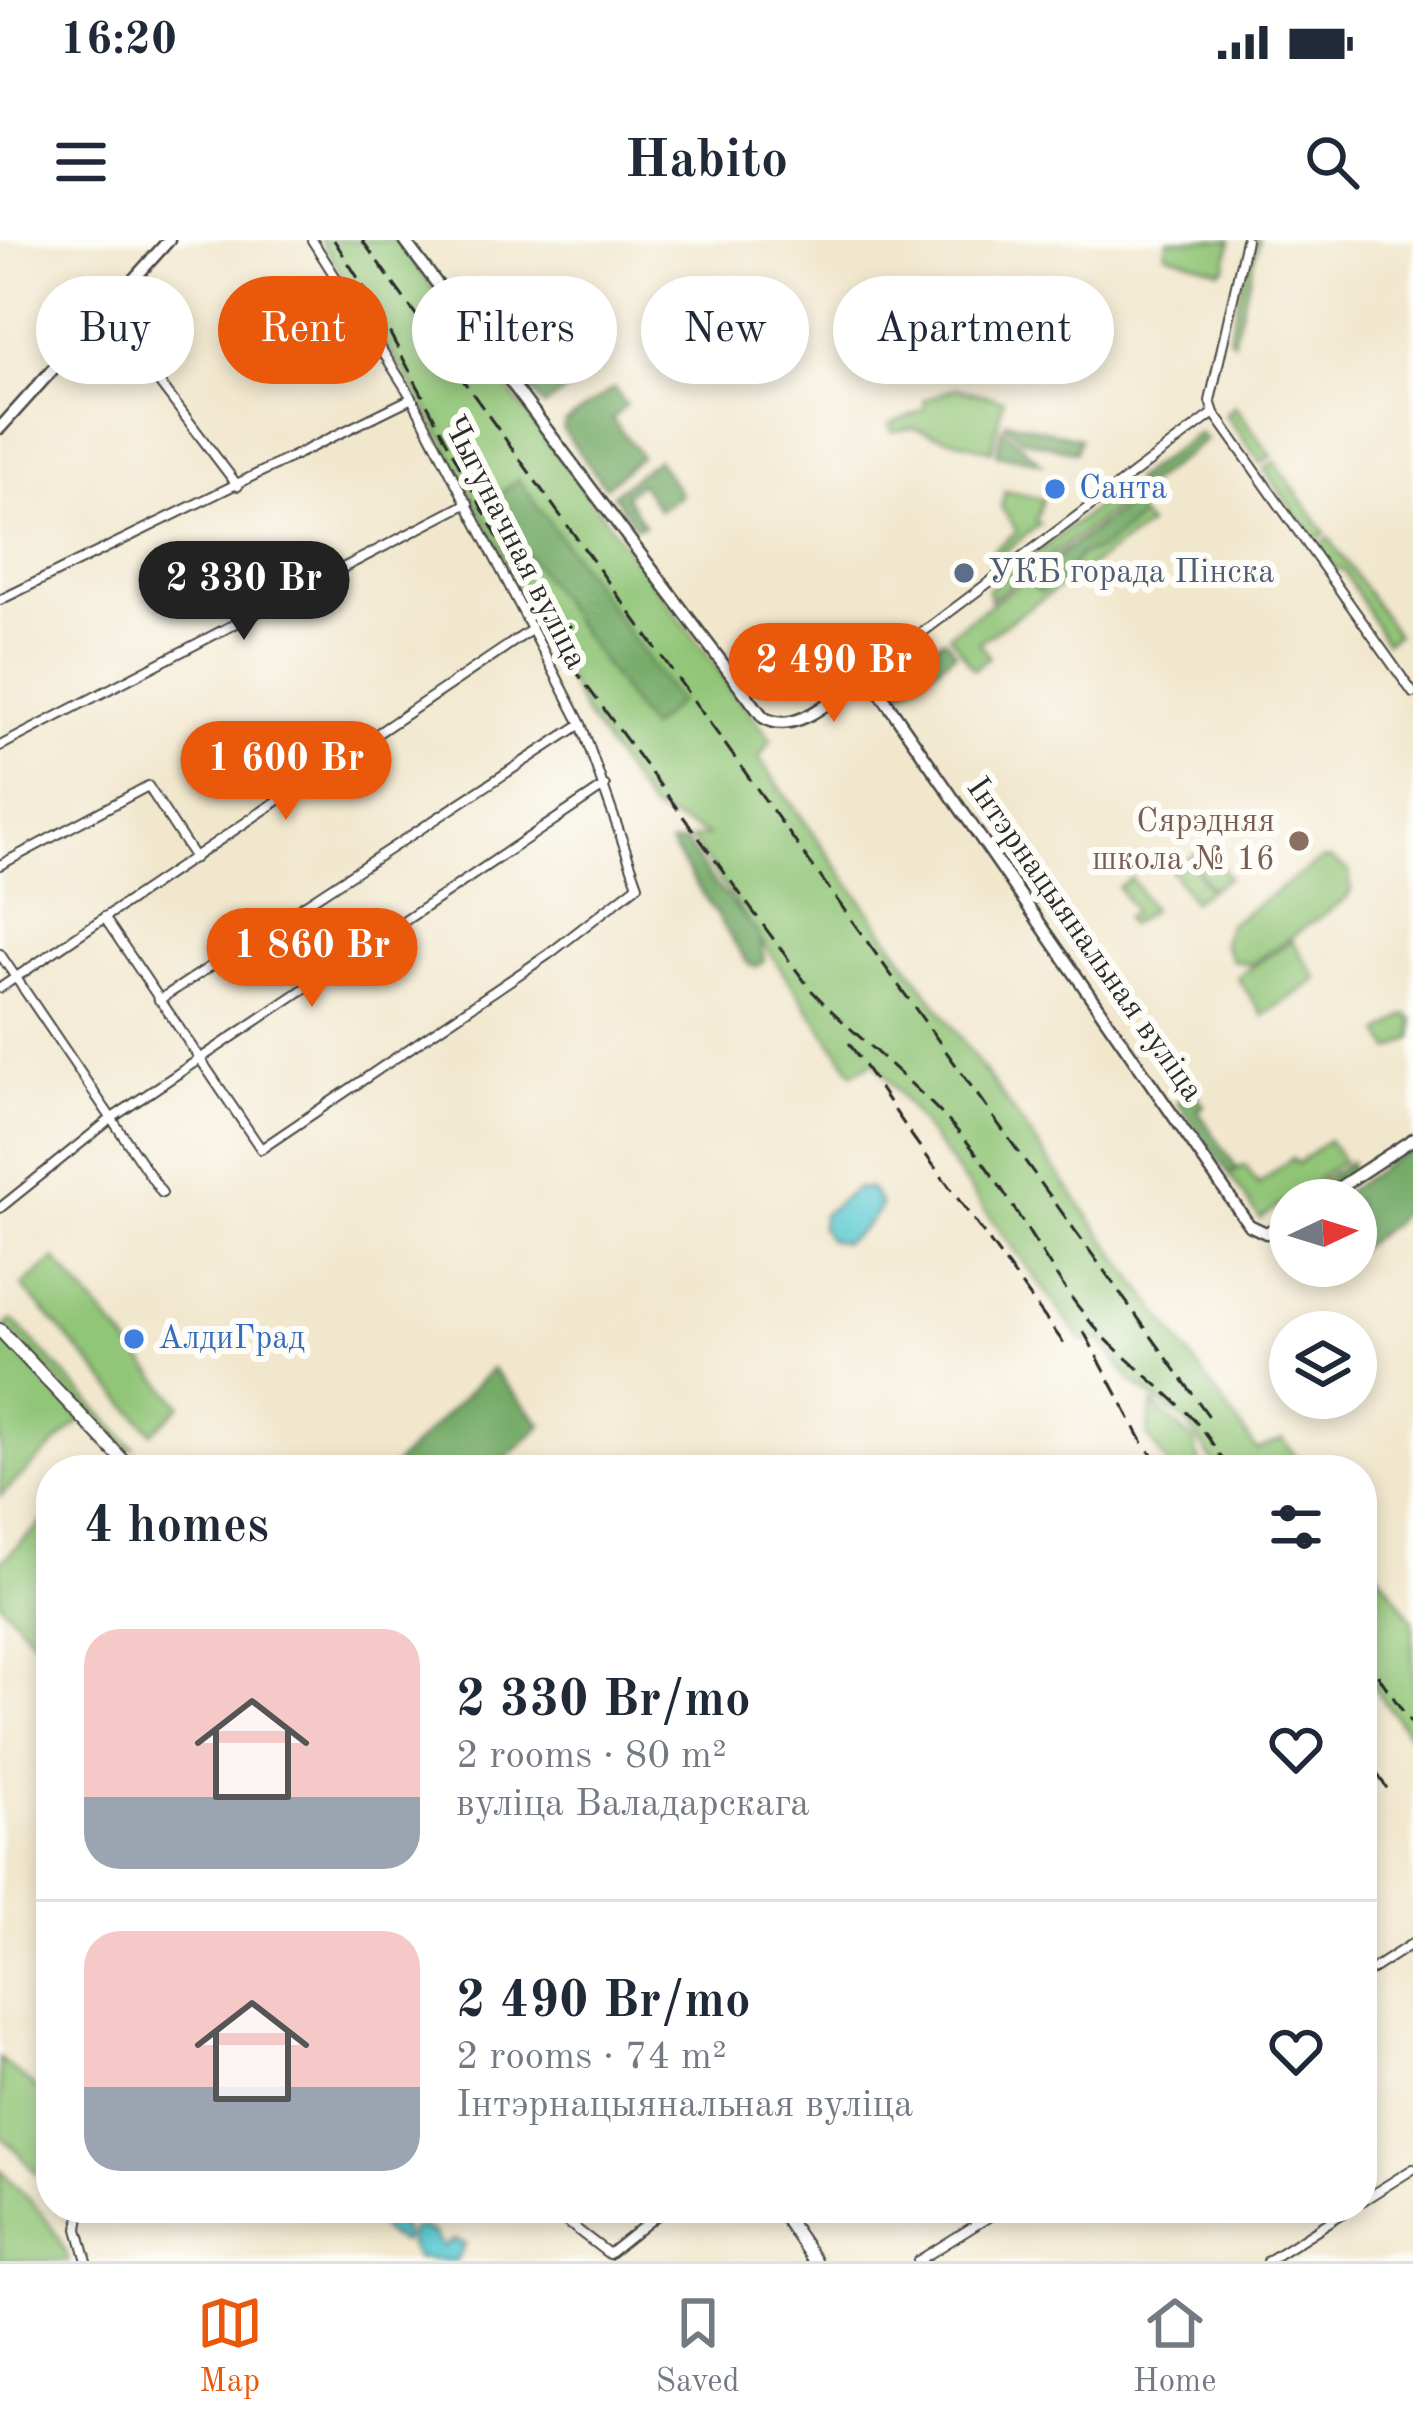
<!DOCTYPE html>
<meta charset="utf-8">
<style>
body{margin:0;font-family:"Old Standard TT",serif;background:#f2f2f3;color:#1f2937;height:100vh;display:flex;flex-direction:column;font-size:45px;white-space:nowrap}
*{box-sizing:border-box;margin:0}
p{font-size:39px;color:#747a83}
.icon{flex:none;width:66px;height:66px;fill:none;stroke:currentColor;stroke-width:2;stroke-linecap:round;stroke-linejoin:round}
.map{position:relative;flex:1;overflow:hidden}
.sheet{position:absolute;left:36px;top:1215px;width:1341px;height:768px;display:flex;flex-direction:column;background:#fff;border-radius:48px;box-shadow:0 6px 18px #0003}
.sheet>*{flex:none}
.hud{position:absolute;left:36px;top:36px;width:1341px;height:108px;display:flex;gap:24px}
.needle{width:78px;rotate:86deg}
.fabs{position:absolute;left:1269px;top:939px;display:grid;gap:24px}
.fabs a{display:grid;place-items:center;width:108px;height:108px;border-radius:50%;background:#fff;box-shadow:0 6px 18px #0003;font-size:60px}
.price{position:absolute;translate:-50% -102px;padding:0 27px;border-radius:42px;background:#ea580c;color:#fff;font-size:39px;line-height:78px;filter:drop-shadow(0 3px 6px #0008)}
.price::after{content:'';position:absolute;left:50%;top:72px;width:36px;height:27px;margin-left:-18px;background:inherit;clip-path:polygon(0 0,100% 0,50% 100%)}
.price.selected{background:#222;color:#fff}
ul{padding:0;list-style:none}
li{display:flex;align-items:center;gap:36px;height:300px;padding:0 48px}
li+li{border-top:3px solid #e0e1e3}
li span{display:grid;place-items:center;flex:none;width:336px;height:240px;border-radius:36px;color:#555}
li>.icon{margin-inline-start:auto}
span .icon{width:144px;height:144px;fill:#fffc;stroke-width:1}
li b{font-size:51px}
h2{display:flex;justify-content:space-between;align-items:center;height:144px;padding:0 48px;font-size:51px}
.pill{padding:0 42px;border-radius:54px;background:#fff;box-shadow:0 6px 18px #0003;font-size:42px;line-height:108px}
.pill.selected{background:#ea580c;color:#fff}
.status{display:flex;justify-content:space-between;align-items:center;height:84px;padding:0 60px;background:#fff;direction:ltr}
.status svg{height:33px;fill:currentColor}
header{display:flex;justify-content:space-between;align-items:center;height:156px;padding:0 48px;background:#fff;font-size:54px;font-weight:700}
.tab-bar{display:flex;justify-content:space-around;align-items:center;height:168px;border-top:3px solid #e0e1e3;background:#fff;font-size:33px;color:#747a83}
.tab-bar a{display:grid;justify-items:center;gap:6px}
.tab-bar .selected{color:#ea580c}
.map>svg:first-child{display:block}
.green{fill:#91c577;stroke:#5e7851;stroke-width:3}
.forest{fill:#74aa68;stroke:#506a4a;stroke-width:3}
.water{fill:#5dcad2;stroke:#447a7e;stroke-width:3}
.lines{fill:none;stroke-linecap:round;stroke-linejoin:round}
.street-casing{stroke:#494743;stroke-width:12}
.secondary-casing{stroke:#494743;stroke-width:15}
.primary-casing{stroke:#494743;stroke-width:16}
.street{stroke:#fff;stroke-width:8}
.secondary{stroke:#fff;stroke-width:10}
.primary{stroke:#fff;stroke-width:12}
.rail{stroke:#2b2b2b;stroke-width:3;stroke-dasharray:18 9;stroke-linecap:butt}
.shop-dot{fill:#3f7fe0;stroke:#fdfcf7;stroke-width:4.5}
.service-dot{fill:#5c6f8a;stroke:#fdfcf7;stroke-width:4.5}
.education-dot{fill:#8d6e63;stroke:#fdfcf7;stroke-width:4.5}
.labels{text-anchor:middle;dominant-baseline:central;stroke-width:12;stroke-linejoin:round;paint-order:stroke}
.shop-label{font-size:33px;fill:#366cbe;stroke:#fdfcf7;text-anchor:start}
.street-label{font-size:33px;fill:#2b2b2b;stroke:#fdfcf7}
.service-label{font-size:33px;fill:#4e5e75;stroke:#fdfcf7;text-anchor:start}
.education-label{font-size:33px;fill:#785e54;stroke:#fdfcf7;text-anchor:end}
</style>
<div class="status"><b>16:20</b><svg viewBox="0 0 49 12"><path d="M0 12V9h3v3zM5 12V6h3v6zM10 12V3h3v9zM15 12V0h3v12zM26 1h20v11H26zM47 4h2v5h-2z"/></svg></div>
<header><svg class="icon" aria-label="menu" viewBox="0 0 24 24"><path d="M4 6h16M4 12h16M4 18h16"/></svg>Habito<svg class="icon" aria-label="search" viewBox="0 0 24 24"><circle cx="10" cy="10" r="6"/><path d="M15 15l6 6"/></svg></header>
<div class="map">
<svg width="1413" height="2021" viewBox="0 0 1413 2021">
<rect width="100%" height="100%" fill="#fdfcf7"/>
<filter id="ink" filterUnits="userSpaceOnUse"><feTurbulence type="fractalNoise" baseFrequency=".00833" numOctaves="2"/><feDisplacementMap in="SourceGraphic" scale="24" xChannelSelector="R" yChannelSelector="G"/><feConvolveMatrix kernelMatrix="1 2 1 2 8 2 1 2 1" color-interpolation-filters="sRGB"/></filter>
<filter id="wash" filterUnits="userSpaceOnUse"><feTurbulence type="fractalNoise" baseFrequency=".004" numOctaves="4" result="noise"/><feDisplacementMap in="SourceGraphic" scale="48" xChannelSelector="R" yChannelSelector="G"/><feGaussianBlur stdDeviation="2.7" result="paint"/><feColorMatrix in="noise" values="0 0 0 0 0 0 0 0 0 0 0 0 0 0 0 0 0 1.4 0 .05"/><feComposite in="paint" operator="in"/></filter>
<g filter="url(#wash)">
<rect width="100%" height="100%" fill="#f1e7cd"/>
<!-- green -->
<path class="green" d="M320,0H397L771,500L759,518L1257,1210L1283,1199L1305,1230H1219L1185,1181L1132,1142L1100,1099L1083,1102L875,821L853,833L691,599L708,595L651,570L585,474L429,173Z
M1168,0H1231L1226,26L1220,30L1165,13Z
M1251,0H1259L1233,101L1229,97Z
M956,148L1003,159L992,211L913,188L892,191L889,185L925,169L924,160Z
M1235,166L1272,216L1261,223L1225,174Z
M1275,222L1325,293L1314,301L1264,229Z
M1122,248L1129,258L990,360L988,349Z
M1005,251L1043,259L1036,281L1040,284L992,321L987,316L1017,291L1001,267Z
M1141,277L1148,286L979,402L989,417L974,429L949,394L1055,318L1052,329L1034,343L1040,351L1065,336L1080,315L1102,308Z
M1329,298L1397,395L1385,402L1343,330L1335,329L1318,306Z
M1207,606L1228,637L1211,649L1190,617Z
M1188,618L1209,650L1192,661L1171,630Z
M1330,619L1349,631L1351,649L1346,659L1250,725L1232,720L1223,703L1228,685L1321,620Z
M1131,638L1152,670L1129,685L1125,678L1134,672L1118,647Z
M1292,700L1318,739L1263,776L1237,737Z
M1406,775L1413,780V798L1391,810L1381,793Z
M1328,900L1343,921L1260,979L1229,934L1245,925L1258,945L1292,918L1297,924Z
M55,1019L181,1165L152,1193L22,1046Z
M13,1080L134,1208L123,1209L5,1085Z
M0,1093L82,1179L0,1256Z
M1153,1163L1193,1201L1202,1230H1172L1147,1195Z
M51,1274V1419L0,1362V1323Z
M1362,1309L1413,1380V1500L1362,1432Z
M0,1819L51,1861V1949L0,1894Z
M0,1930C26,1956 58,1985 68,2021H0Z"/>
<!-- forest -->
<path class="forest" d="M572,97L600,128L544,166L511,125Z
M614,148L626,165L612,179L641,216L605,247L563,190L565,182Z
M1006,181L1080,198L1076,212L1022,199L1005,185Z
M1002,188L1041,223L997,214Z
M1198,193L1206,200L1136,253L1133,240Z
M657,219L681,255L659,270L640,243L625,255L644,285L636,287L613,254Z
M518,239L678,462L649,489L491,263Z
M1131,262L1141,277L1102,308L1080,315L1065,336L1040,351L1034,348V343L1052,329L1055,318Z
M944,398L956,413L896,457L885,442Z
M686,602L712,641L760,696L764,721L756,727L749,725L670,604Z
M1194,851L1204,866L1198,871L1238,930L1229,934L1177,862Z
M1413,906V961L1394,982L1356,1011V960H1333Z
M1350,922L1351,934L1313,960H1294Z
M492,1129L542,1185L494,1230H389Z"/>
<!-- water -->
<path class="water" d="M857,948L871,949L881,965C871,983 859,994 842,1003L828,999L821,988L822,975Z
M371,1968H384L402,1988L405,1999L400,2002L384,1992Z
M419,1987L433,1993L442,2006L454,2000L465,2004L456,2021L416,2018L409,2005L410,1991Z"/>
</g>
<g filter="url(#ink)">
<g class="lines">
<!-- street casing -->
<g class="street-casing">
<path id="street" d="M105,71L238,246
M1214,173L1413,453
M1214,173L1210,161L1246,0
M0,360L412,158
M867,434L1214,173
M0,506L468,263
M0,625L148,546L195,618
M104,677L261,909L549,714L638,645L581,484L412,158L312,0
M0,714L162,953
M0,748L531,390
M159,760L581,484
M0,968L112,878L605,546
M958,1230L969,1223
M1362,1736L1413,1703
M1362,1961L1413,1929
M81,1968L78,1989L87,2021
M549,1968L609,2014L666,1968
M918,2021L1003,1968
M1268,2021L1351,1968"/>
</g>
<!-- secondary casing -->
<g class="secondary-casing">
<path id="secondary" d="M404,0L763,477C796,499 840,452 867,434L1249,985L1266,993L1290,980
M0,188L169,0
M1320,960L1413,899"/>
</g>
<!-- primary casing -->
<g class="primary-casing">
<path id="primary" d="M0,1090L132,1230
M779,1968L815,2021"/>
</g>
<!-- street -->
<use href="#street" class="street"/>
<!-- secondary -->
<use href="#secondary" class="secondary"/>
<!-- primary -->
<use href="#primary" class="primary"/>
<!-- rail -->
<path class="rail" d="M334,0L375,65L513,327L564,415L811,750C862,803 920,846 968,903C1015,960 1045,1028 1092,1084C1122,1119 1161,1145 1192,1178C1207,1193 1218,1213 1230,1230
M362,0L1210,1178
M849,803L912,896L1068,1109
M1084,1092L1143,1203L1163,1230
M1362,1412L1413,1486
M1362,1511L1388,1550"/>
</g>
</g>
<!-- markers -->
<g class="shop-dot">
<circle cx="1055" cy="249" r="12"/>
<circle cx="134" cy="1099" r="12"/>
</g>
<circle class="service-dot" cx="964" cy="333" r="12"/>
<circle class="education-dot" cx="1299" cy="601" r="12"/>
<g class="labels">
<!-- shop labels -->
<g class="shop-label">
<text x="1079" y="249">Санта</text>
<text x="158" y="1099">АлдиГрад</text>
</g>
<!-- street labels -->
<g class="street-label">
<text transform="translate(514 303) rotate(63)">Чыгуначная вуліца</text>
<text transform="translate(1084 700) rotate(55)">Інтэрнацыянальная вуліца</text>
</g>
<!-- service labels -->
<g class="service-label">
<text x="988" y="333">УКБ горада Пінска</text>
</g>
<!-- education labels -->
<g class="education-label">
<text x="1275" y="582">Сярэдняя<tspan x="1275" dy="38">школа № 16</tspan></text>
</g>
</g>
</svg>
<div class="fabs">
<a><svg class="needle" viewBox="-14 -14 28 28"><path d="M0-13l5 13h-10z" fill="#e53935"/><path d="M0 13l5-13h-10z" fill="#747a83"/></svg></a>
<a><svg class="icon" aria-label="layers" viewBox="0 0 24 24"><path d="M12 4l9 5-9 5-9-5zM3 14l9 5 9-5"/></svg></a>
</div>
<b class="price selected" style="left:244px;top:403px">2 330 Br</b>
<b class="price" style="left:834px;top:485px">2 490 Br</b>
<b class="price" style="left:286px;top:583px">1 600 Br</b>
<b class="price" style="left:312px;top:770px">1 860 Br</b>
<div class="hud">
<a class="pill">Buy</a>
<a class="pill selected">Rent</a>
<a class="pill">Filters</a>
<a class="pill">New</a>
<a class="pill">Apartment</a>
</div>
<section class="sheet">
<h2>4 homes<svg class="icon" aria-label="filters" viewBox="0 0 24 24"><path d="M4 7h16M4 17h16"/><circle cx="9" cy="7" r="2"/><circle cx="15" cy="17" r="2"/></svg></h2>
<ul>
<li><span style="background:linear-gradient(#f6c9c9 70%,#9aa5b1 0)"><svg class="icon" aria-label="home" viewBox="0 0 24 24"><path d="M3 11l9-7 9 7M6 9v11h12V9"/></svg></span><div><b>2 330 Br/mo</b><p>2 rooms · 80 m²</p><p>вуліца Валадарскага</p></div><svg class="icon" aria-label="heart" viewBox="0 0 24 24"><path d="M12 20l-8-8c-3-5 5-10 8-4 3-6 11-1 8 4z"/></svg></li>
<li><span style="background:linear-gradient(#f6c9c9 65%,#9aa5b1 0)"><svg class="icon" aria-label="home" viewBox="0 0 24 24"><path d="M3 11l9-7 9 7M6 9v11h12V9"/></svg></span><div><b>2 490 Br/mo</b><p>2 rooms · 74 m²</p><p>Інтэрнацыянальная вуліца</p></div><svg class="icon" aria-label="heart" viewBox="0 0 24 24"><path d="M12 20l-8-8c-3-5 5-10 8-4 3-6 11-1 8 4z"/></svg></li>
</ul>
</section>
</div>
<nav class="tab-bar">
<a class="selected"><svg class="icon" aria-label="map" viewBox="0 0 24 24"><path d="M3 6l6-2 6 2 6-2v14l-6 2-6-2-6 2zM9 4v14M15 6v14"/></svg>Map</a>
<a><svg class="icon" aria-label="saved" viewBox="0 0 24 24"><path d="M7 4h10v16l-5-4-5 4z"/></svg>Saved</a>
<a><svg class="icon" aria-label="home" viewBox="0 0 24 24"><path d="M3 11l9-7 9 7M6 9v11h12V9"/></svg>Home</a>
</nav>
